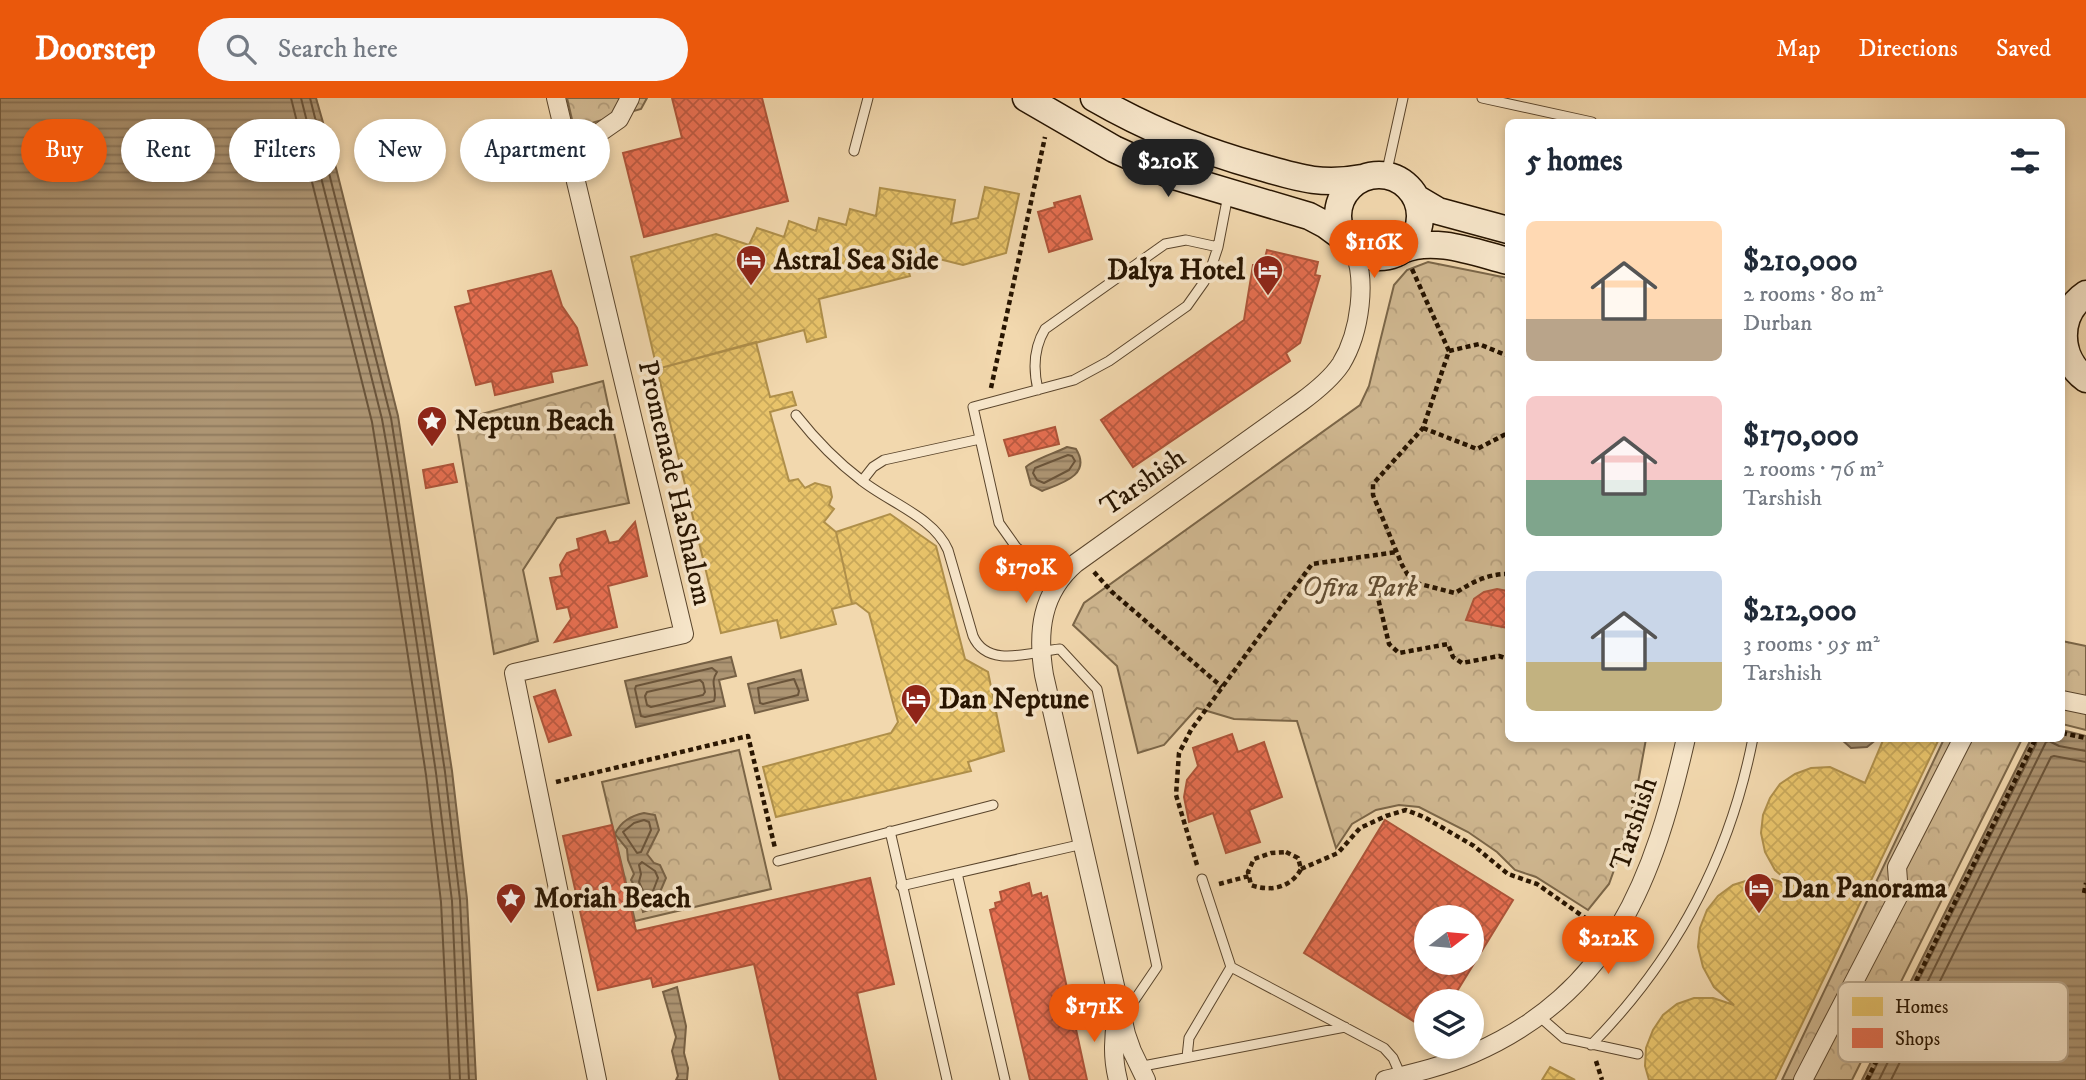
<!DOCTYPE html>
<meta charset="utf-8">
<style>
body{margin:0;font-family:"IM FELL DW Pica",serif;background:#f6f6f7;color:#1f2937;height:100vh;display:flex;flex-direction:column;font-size:26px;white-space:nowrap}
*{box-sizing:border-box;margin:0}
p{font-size:23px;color:#747a83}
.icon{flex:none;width:38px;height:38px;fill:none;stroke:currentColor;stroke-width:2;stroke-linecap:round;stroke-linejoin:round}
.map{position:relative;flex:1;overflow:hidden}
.drawer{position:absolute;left:1505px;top:21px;width:560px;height:623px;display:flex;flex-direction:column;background:#fff;border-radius:10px;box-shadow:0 4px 10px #0003}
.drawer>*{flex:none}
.top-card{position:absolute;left:21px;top:21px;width:665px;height:63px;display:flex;gap:14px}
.needle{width:46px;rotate:74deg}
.tools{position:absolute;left:1414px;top:807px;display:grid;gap:14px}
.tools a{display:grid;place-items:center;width:70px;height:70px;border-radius:50%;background:#fff;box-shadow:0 4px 10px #0003;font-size:35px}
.price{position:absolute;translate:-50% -60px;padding:0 16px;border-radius:24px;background:#ea580c;color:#fff;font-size:23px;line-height:46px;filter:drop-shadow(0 2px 4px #0008)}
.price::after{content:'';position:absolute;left:50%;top:42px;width:21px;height:16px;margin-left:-10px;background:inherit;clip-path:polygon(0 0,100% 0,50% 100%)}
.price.current{background:#222;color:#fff}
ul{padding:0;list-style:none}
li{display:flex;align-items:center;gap:21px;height:175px;padding:0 21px}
li span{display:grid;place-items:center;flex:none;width:196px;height:140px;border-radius:10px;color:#555}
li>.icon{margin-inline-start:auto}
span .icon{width:84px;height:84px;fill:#fffc;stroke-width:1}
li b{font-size:30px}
h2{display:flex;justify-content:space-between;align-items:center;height:84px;padding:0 21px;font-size:30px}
.chip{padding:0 24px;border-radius:32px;background:#fff;box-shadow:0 4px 10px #0003;font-size:24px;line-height:63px}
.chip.current{background:#ea580c;color:#fff}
header{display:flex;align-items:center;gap:42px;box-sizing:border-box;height:98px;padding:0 35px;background:#ea580c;color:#fff}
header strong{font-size:33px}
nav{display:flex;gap:38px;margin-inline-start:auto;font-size:24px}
.search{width:490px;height:63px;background:#f6f6f7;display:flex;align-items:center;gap:18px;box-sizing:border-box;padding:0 24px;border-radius:38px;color:#747a83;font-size:26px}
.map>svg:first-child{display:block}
.park{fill:url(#park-crowns);stroke:#7b6648;stroke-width:2}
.water{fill:url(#water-rules);stroke:#776145;stroke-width:2}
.homes{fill:url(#homes-cross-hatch);stroke:#af8f4a;stroke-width:2}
.shops{fill:url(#shops-cross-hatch);stroke:#ad5439;stroke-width:2;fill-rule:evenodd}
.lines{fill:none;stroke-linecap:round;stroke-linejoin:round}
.shore{stroke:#6a543a;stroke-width:2}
.lane-casing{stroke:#5a452c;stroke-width:11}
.street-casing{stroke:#5a452c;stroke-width:20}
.secondary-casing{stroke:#271400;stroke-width:29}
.path{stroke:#271400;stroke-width:4.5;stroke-dasharray:5 3.5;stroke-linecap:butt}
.lane{stroke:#f7e6ca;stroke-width:9}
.street{stroke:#f7e6ca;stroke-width:18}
.secondary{stroke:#f7e6ca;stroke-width:26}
.labels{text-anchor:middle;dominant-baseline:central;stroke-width:7;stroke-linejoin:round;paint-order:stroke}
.poi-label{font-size:28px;font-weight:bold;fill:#271400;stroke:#f7e6ca;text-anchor:start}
.street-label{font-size:28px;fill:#271400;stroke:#f7e6ca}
.park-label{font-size:28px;font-style:italic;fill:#624d32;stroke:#f7e6ca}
.key{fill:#f7e6ca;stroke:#b9a78d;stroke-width:2}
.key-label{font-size:19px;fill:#271400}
</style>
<header>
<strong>Doorstep</strong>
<div class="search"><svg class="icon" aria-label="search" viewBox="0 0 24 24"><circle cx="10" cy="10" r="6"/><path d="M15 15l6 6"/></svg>Search here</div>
<nav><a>Map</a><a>Directions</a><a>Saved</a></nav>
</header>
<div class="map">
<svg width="2086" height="982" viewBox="0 0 2086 982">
<defs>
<pattern id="park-crowns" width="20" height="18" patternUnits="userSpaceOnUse" patternTransform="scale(1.75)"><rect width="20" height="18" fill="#cfb790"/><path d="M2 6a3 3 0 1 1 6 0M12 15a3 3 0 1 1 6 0" fill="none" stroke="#b29c7a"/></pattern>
<pattern id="water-rules" width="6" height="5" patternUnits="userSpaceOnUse" patternTransform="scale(1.75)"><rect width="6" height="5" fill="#ad9573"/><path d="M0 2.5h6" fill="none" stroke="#8d785c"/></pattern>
<pattern id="homes-cross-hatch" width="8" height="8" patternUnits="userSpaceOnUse" patternTransform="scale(1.75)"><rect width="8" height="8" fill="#e9c46a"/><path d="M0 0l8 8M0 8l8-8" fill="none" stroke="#c8a85a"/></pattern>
<pattern id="shops-cross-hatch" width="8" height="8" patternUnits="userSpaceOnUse" patternTransform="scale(1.75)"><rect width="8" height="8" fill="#e76f51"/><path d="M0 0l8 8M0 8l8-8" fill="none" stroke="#bb5a41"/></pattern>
</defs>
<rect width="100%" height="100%" fill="#f2d8ae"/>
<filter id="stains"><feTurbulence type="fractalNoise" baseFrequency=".00286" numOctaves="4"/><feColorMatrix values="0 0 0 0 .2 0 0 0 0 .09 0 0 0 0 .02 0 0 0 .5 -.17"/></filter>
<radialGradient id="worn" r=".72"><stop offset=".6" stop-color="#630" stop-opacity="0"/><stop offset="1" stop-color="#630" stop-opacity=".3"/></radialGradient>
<!-- park -->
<path class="park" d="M567,0H647L641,11L574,30Z
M1428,164L1508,180V640L1646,641L1635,701L1618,761L1609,786L1588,812L1536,779L1515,772L1497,754L1468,734L1419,709L1399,707L1376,712L1352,726L1336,750L1297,623L1234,621L1197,610L1164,647L1138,655L1117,568L1073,527L1084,505L1360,307L1369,288L1394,187L1407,172Z
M603,283L629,405L557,420L523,472L538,543L494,556L456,323Z
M2062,543L2086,548V632L2062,626Z
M1944,641H2022L1852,982H1782Z
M739,652L771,791L635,823L602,684Z"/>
<!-- water -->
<path class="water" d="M0,0H316L336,70L398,318L407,376L452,673L467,801L476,982H0Z
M1067,349L1076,351C1092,377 1062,385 1042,393L1031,387L1026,369C1034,361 1056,355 1067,349Z
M731,559L736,578L719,582L725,608L636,629L625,583Z
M801,572L808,602L755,615L748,586Z
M2062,632L2086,638V982H1862L2031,641L2062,640Z
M1841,641V640L1877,641L1867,649L1851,650Z
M644,715L655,717L659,732L647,756L654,765L660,767L666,780L660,794L665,806L643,814L638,794L631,782L634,776L628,762L627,751L615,736C621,723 631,718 644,715Z
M677,889L686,928L684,955L688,970L687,982H676L678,978L672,953L676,939L663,894Z"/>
<!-- homes -->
<path class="homes" d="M985,89L1019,96L1006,155L963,167L927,158L922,172L907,167L910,178L819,201L826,239L807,244L804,232L657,271L631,159L716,136L749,147L757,130L784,139L789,123L816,133L819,120L846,127L850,111L876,118L880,90L955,102L951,126L978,120Z
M756,244L770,299L792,294L796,307L770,314L789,383L798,381L805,390L815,385L830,389L832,399L829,407L834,411L824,424L836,434L852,506L832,511L836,526L781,540L777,522L721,535L657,271Z
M890,416L936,448L965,561L988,574L1004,653L968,664L971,673L776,719L763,669L891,635L898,624L869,515L856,505L852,506L836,434Z
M1884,640L1939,641L1775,982H1649L1645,968L1646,950L1653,932L1663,917L1677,906L1694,900H1713L1734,907L1714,889L1703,869L1698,849L1700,830L1707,812L1718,798L1733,787L1752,781H1772L1793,788L1775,772L1765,754L1761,735L1763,717L1770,700L1780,686L1795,676L1811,670L1830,669L1865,685Z
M1550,969L1575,982H1542Z"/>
<!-- shops -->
<path class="shops" d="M672,0H762L788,103L644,139L623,55L682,40Z
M1080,98L1092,141L1049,154L1038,114L1055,109L1054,105Z
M1267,152L1318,164L1315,177L1320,178L1300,245L1286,255L1290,263L1133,369L1101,322L1244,222L1253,167H1263Z
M551,173L562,208L577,230L587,267L551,274L553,284L495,297L492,283L476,287L455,209L471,205L468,193Z
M1055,329L1059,346L1009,358L1004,342Z
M453,366L457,384L426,390L423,372Z
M635,424L647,478L608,488L617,529L555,544L571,521L568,509L557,511L550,480L562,478L560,467L567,455L579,451L577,441L605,433L609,445L619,443Z
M1497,491L1508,493V530L1466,522L1474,501L1484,494Z
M555,592L571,637L549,644L534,599Z
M1232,636L1238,654L1264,644L1282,699L1249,712L1260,744L1226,755L1213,715L1189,724L1184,699L1187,682L1198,668L1193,650Z
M1385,722L1513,802L1451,903H1426V931L1304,855ZM1426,819H1472V864H1426Z
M612,727L636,833L870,780L894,886L857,895L876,982H780L754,866L653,889L651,880L598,892L563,738Z
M1029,785L1032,798L1041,795L1042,800L1047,798L1087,982H1030L990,812L996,810L995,805L1002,803L1000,794Z"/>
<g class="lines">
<!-- shore -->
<path class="shore" d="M291,0L372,324L381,380L426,677L441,804L450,982
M301,0L382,321L392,378L436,675L452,803L460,982
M310,0L391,320L400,377L445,674L460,802L469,982
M1068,357L1072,358L1075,363L1069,372L1044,385L1037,382L1033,375L1035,370Z
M712,570L717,574C709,586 718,591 714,603L645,619L641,618L635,591L636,588Z
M794,581L799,593L798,597L763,606L760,605L758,590Z
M700,582L703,585L705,594L703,597L651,609L647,607L645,598L647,594Z
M644,722L649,724L651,732L641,754L637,755L623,734L634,725Z
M642,764L655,773L658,780L653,793L654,801L651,804L647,802L639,784L641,776L639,767Z
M1869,982L2036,646L2037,640
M1879,982L2046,644L2049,643L2059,648L2086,653
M1891,982L2051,659L2054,658L2086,664"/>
<!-- lane casing -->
<g class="lane-casing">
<path id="lane" d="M1482,0L1592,24
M854,53L868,0
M1386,77L1403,0
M1038,292C1033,271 1033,251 1045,231L1165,146L1186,142L1218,149
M796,317C815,341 836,363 861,382C888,404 934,419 948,452L973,538C988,572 1033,553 1060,551L1097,591L1157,869L1123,919
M862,383L873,369L884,362L980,341
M1059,482L1016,449L999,425L973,309L1074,282L1109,263L1187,208L1204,184L1212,167L1218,149L1228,97
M890,733L947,982
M778,763L993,707
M957,775L1005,982
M1202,781L1231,869L1384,950L1393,960L1401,978
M901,788L1083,746
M1539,918L1564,940L1638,956
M1591,947C1675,862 1730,758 1753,640
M1187,959L1189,940L1231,869
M1138,969L1345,929"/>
</g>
<!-- street casing -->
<g class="street-casing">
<path id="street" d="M556,0L684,536L514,575L597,982
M569,51L596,37L619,21L630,0
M2062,602L2086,607
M1118,982C1112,959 1113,937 1118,914
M1146,982L1132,953L1126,936L1044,577C1037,534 1041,495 1076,465L1301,304C1316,293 1331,281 1341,266C1360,235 1368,180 1352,148
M1385,982C1414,975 1444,968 1472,956C1613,895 1654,780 1686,640
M1803,982L1899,797L1897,769L1963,640"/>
</g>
<!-- secondary casing -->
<g class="secondary-casing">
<path id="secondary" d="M1026,0L1114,51L1171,77L1309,118L1326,127L1345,141
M1094,0C1146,30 1199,52 1257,68C1296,79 1320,88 1362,80
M1338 118a41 41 0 1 1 82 0a41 41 0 1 1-82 0Z
M1416,100L1438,113L1508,132
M1402,152C1434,138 1476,155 1508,163
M2086,196C2056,216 2057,260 2086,281"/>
</g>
<!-- path -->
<path class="path" d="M1412,171L1449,253L1423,330L1373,386V397L1402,467L1412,484L1455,495C1473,484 1487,476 1508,476
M1449,253L1479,246L1508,258
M991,290L1045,39
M1423,330L1477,351L1508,335
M1094,474L1112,494L1222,589
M1412,484L1379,495L1378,500L1389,546L1399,555L1448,546L1453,559L1462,565L1499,558L1508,561
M2062,635L2086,640
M556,684L748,638L775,750
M1286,754L1298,760L1301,771C1291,790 1270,794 1251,787L1248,774L1254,761L1271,755Z
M1197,767L1176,697L1179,655L1191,632L1312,466L1397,454
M1301,771L1338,755L1360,730L1386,718L1406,712L1424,719L1474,748L1508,776L1537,786L1598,829
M1219,786L1249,778
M2084,795L2086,785
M1596,963L1602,982
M1867,982L2036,640"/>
<!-- lane -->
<use href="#lane" class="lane"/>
<!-- street -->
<use href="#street" class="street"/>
<!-- secondary -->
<use href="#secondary" class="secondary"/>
</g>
<!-- icons -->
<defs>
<g id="hotel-pin" transform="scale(1.575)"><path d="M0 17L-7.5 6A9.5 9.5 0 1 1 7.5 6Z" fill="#8f2418" stroke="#f7e6ca"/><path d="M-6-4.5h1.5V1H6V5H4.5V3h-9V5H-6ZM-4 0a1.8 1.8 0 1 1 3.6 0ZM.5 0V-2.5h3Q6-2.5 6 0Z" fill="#fff"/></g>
<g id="sight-pin" transform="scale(1.575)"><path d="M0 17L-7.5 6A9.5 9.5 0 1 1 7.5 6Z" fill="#8f2418" stroke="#f7e6ca"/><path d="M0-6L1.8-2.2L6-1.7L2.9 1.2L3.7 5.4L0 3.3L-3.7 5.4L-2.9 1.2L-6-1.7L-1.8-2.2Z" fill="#fff"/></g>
</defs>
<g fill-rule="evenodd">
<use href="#hotel-pin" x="751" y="162"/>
<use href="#hotel-pin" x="1268" y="172"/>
<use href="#sight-pin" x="432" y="323"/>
<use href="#hotel-pin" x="916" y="601"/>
<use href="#hotel-pin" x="1759" y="790"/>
<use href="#sight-pin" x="511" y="800"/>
</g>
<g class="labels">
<!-- poi labels -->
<g class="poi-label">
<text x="774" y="162">Astral Sea Side</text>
<text x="1245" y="172" text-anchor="end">Dalya Hotel</text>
<text x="455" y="323">Neptun Beach</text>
<text x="939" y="601">Dan Neptune</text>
<text x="1782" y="790">Dan Panorama</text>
<text x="534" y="800">Moriah Beach</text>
</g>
<!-- street labels -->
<g class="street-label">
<text transform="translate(1143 384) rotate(-35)">Tarshish</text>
<text transform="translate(675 385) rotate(77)">Promenade HaShalom</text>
<text transform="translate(1634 726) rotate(-72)">Tarshish</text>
</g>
<!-- park labels -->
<g class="park-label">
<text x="1360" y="489">Ofira Park</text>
</g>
</g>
<!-- legend -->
<rect x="1838" y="884" width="230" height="80" rx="10" class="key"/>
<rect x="1852" y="899" width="31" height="19" fill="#e9c46a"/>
<rect x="1852" y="930" width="31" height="20" fill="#e76f51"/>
<g class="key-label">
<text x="1895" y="915">Homes</text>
<text x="1895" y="947">Shops</text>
</g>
<rect width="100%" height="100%" filter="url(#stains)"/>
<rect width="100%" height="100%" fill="url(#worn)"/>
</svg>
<div class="tools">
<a><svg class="needle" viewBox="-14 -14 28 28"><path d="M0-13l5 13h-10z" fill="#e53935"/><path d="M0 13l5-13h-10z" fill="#747a83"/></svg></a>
<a><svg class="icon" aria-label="layers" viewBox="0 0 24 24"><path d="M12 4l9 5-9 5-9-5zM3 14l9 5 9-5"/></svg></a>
</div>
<b class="price current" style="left:1168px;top:101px">$210K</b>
<b class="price" style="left:1374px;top:182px">$116K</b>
<b class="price" style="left:1026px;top:507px">$170K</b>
<b class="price" style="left:1608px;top:878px">$212K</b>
<b class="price" style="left:1094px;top:946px">$171K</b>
<div class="top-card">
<a class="chip current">Buy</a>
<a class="chip">Rent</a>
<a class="chip">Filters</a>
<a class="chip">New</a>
<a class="chip">Apartment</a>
</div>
<section class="drawer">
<h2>5 homes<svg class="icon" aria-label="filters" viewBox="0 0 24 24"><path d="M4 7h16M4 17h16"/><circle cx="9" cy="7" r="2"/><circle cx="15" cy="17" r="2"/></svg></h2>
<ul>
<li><span style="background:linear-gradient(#ffd9b3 70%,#b9a48a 0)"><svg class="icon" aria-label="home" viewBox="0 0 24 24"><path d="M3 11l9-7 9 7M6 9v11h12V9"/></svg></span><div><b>$210,000</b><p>2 rooms · 80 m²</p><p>Durban</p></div></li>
<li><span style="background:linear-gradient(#f6c9c9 60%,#7fa58c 0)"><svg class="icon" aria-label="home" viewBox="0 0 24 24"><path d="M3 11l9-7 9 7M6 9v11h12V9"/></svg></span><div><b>$170,000</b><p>2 rooms · 76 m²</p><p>Tarshish</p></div></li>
<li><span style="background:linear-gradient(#c9d6e8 65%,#c2b280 0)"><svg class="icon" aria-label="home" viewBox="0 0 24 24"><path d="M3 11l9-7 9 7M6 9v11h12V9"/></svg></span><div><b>$212,000</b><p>3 rooms · 95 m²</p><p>Tarshish</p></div></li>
</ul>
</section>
</div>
